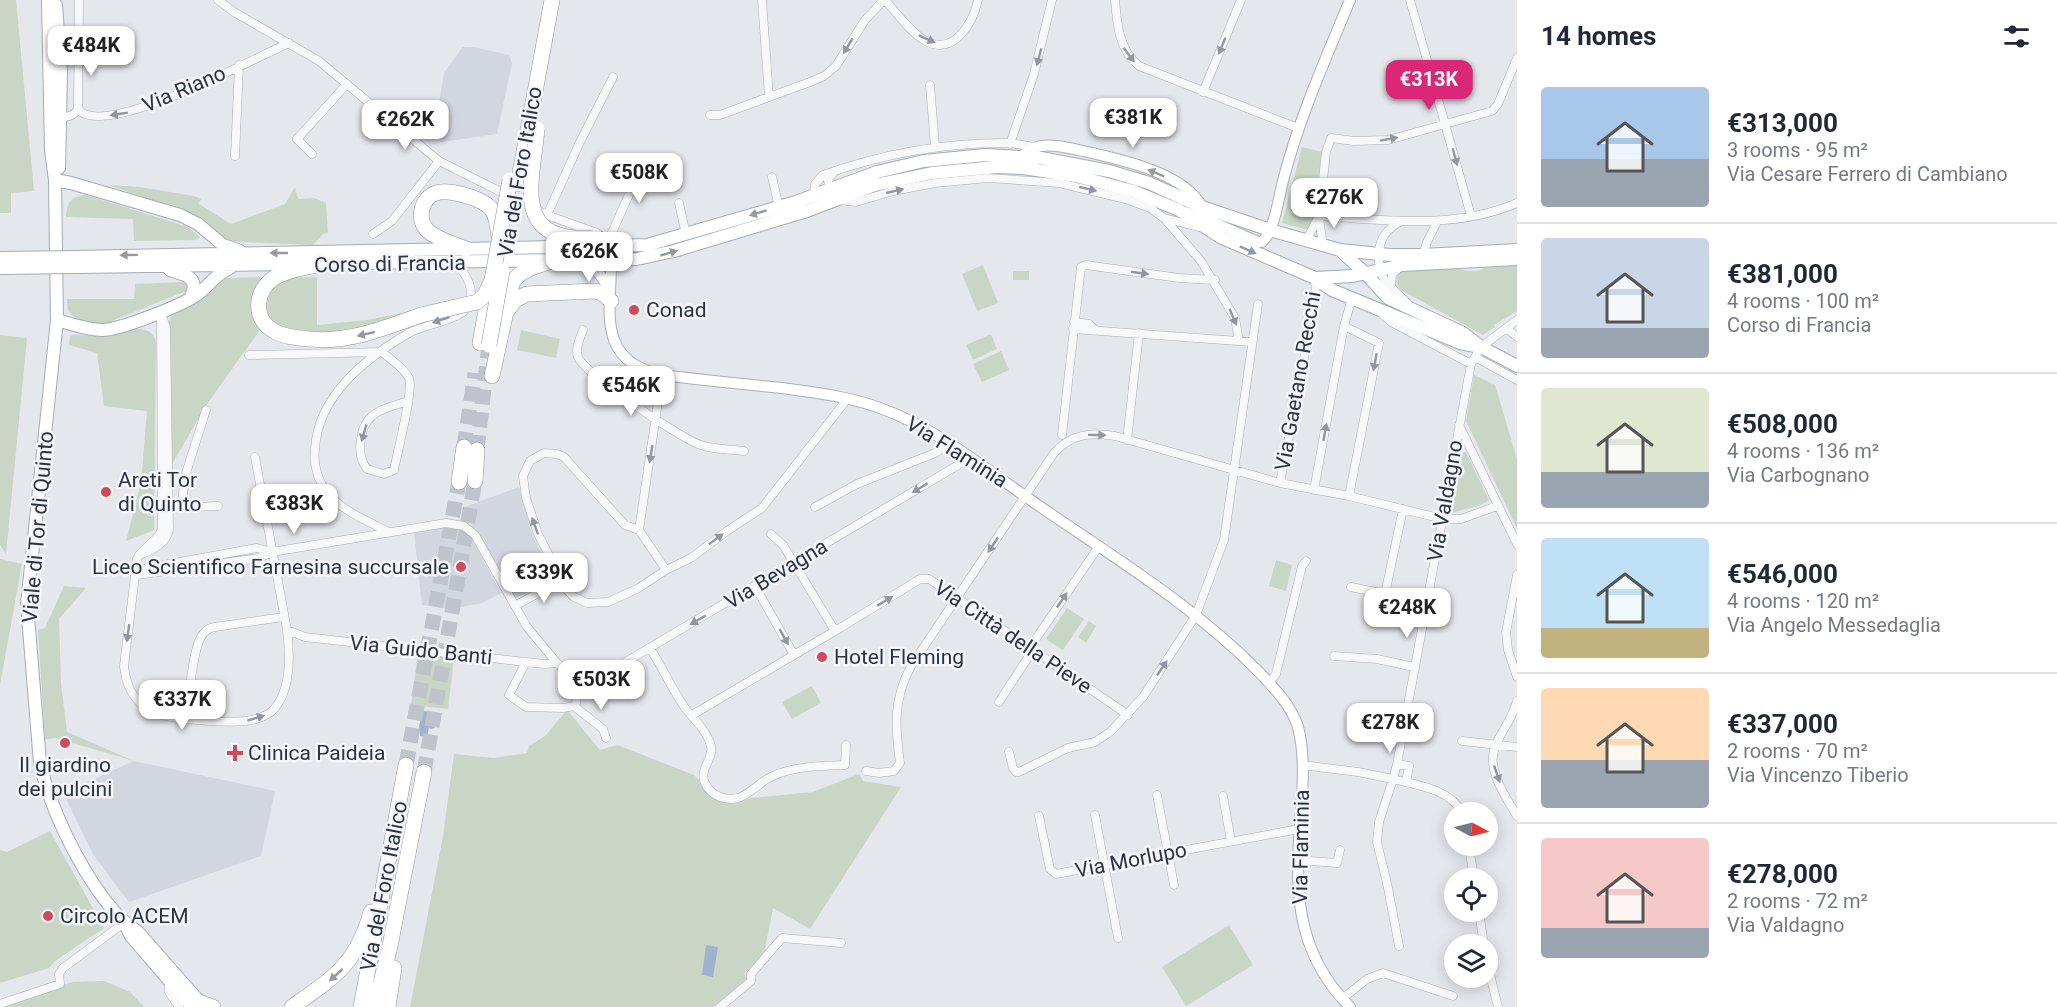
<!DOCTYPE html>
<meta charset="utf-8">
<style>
body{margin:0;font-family:Roboto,sans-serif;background:#f6f6f7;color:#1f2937;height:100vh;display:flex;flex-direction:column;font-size:22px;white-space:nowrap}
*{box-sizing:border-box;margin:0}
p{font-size:20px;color:#747a83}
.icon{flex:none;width:33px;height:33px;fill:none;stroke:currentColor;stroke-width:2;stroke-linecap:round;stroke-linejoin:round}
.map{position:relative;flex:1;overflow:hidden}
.drawer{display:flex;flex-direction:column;background:#fff;width:540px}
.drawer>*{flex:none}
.needle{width:39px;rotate:97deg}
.tools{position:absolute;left:1444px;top:802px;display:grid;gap:12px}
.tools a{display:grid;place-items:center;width:54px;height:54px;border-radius:50%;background:#fff;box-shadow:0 3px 15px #0003;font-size:30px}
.price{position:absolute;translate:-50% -51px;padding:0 14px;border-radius:12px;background:#fff;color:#222;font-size:20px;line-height:39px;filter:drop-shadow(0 2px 3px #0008)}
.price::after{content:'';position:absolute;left:50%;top:36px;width:18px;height:14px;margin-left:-9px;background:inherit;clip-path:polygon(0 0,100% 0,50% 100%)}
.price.selected{background:#db2777;color:#fff}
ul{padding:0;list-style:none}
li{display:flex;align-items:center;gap:18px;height:150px;padding:0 24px}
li+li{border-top:2px solid #e0e1e3}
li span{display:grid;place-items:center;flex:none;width:168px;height:120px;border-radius:6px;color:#555}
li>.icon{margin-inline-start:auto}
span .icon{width:72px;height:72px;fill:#fffc;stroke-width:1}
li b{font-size:26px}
h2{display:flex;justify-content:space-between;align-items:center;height:72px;padding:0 24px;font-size:26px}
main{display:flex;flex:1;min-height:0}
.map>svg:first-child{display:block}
.built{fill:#d2d6de}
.green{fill:#c9d6c5}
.water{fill:#9fb4cc}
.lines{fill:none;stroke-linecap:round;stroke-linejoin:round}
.highway-tunnel{stroke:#bfc3cb;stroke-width:15;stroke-dasharray:15 8;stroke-linecap:butt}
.street-casing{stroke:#a9aeb7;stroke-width:9}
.secondary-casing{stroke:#a9aeb7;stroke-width:12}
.primary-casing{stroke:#a3abb8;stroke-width:14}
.highway-casing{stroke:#8b94a3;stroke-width:16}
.street{stroke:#f7f8fa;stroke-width:8}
.secondary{stroke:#fff;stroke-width:10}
.primary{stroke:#fff;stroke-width:12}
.highway{stroke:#fff;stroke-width:15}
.primary-bridge-casing{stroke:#a3abb8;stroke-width:14;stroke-linecap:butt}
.highway-bridge-casing{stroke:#8b94a3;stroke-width:16;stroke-linecap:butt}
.primary-bridge{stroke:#fff;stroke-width:12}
.highway-bridge{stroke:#fff;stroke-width:15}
.oneway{fill:#9196a0}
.oneway2{fill:#959aa2}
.poi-dot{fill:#d1495b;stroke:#f4f6f9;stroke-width:2}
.labels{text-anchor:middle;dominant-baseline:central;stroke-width:5;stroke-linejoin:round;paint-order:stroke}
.street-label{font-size:21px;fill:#2b3445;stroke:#f4f6f9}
.poi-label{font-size:21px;fill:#2b3445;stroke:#f4f6f9;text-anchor:start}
</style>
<main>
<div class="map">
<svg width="1517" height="1007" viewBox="0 0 1517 1007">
<rect width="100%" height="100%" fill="#e4e7ec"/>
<!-- built -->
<path class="built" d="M463,47H474L509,55L512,63L497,134L442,142L429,130L437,116L444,73Z
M519,487L533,536L554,578L514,599L462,508Z
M440,526L458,527L469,533L501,593L482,603L461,607L444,608L422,605L414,533Z
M134,761L275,791L261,856L129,902L93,854L63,793Z"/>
<!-- green -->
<path class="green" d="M0,0H16L34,191L11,193V213H0Z
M1302,147L1322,152L1312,222L1309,230L1282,223Z
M108,185L140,187L194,196L201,199L199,204L231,224L285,204L295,187L298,199L314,198L326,203L328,233L323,234L313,245L223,241L206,223L190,213Z
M86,195L188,227L200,237L196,240L134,241L133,219L66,217C67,203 70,196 86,195Z
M1517,264V311L1494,325L1495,327L1483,335L1401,290L1396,283L1397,276L1401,272L1456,268L1467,271H1478L1486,267Z
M983,265L998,303L977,311L962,274Z
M1013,271H1029V280H1013Z
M268,277L262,327L207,404L172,464L169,321L174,311L219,278Z
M317,277V325L367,320L411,311L397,319L347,333L285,332L265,317L264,293L281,278Z
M183,282L188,285L186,291L107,323C96,324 72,322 68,309C67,306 67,302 67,299H134L135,284Z
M134,329C145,329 154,331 156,343L154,530L126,541L141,483L147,411L104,406L97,353L69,345L70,335L107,336Z
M521,330L560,339L556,358L517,350Z
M991,334L997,349L973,360L966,345Z
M0,335L27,338L6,554L0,545Z
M1001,351L1009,370L982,382L973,364Z
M1474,375L1495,385L1517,459V528L1466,421Z
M1466,452L1489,500L1481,505L1451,513L1462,453Z
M0,559L22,564L0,685Z
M1276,560L1292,565L1286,591L1269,586Z
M64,586L86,588L59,619L61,683L67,732L134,761L56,738L45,739L38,630L45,628Z
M1067,608L1084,619L1063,650L1046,639Z
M1089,621L1096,626L1086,643L1078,637Z
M418,653L454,658L448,709L411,705Z
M812,686L821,703L792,719L782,702Z
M567,710L600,750L617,745L694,775L721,801L813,792L859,774L863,781L901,787L810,929L773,908L764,954L744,974L747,978L713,1007H410L443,836L454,754L494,758L527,753L529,746L545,736Z
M50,831L104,928L55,961L49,968L0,983V850L7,852Z
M1229,925L1253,965L1186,1006L1162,967Z
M104,981L130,992L144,1007H3L72,982Z"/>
<!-- water -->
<path class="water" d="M423,711L433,712L435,728L430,729L429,727L427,737L420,736L419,726Z
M706,945L718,947L713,977L702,975Z"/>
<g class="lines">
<!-- highway-tunnel -->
<path class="highway-tunnel" d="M464,447L475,373
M477,450L489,345
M406,765L459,482
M424,772L475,481"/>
<!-- street casing -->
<g class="street-casing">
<path id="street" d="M218,0L234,12L319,61L439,161L547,215L597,233
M762,0L769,97
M885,0C897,13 909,31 924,40C953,58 973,23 978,0
M1115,0C1117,24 1119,50 1139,66L1298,128
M1410,0L1471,216
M56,46L79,45
M930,85L935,146
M1203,92L1241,0
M78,109C102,141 256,57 289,43
M710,115H720L810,82L824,76L836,66L865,20L884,0
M57,116C65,118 73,117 78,109L79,0
M1010,144L1034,74L1052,0
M312,154L297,139L347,84
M235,156L239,65
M772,177L779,207
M830,193L828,180L835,171
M814,195L815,184L823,175C882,154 942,143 1004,143C1015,143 1026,146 1037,147
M839,200L856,202L893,191L935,183L988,178L1059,183L1126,199L1150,208L1164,218L1201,261L1235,318L1239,341
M679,203L686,235
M547,215L579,144L613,77
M1319,216C1384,220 1455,230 1517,203
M1164,218L1198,227
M1319,218L1323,246
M373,234L392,221L439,161
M610,237L644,161
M1306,241L1319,216L1326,152L1331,138L1354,141L1388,140L1492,111L1498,104L1517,58
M1423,255L1427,242L1437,222
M1400,267L1392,274L1391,287L1408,304
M1392,288C1377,278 1375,249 1385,234C1389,229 1394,225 1400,222
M161,311L162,529C158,542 143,546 137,559L124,666C126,686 133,700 151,711C166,720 227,723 246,721C255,720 268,716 274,709C292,689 290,654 287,630L255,457
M1381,313L1391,322L1471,364
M1074,322L1089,324L1094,329
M1344,326L1379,343L1349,496
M1506,328L1517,337
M1073,329L1252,342
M583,330C580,338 575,348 578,357C583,373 679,437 698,444C712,450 730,449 744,451
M382,352C390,359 404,368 409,378C414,390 397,453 394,470L384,474L367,469C356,456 359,427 372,416C381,408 397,405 408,401
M249,355L382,352
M1475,357L1517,380
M1459,425L1517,544
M1062,435L1081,267L1086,265L1179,278L1215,280
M1127,440L1139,333
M1280,483L1316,296L1315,278
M1314,490L1344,326L1352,298
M181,507L186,473L206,410
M815,507L857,484L935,453L950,444
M169,508L218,506
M639,530L625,525L564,457L557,454L544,453L530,461L523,476L526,498L538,534L567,590L574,597L587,603L608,602L637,589L666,570L691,558L727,531L762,508L848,398
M639,530L662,375
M639,530L666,570
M387,531C367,521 345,512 329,495C318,482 313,465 315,449C318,395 366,358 409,333C423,325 459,320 467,308C477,292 467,274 455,263
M139,555C151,551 166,543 169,530L166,327L162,316
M135,575L147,568L257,548L272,552L446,523L464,526L475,535L527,627L557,663L580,684
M137,575L259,558L272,552
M1517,575L1506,632L1508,650L1517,677
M755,586L794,655L835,631L783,545L771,534
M1351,587L1385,594L1403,509
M515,606L561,580
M287,630L305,637L544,664L557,663
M835,631L920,579H929L1128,715
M650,648C662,667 672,689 685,708C694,719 707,731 711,746C714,760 697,770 706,785C712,796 726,801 738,798C751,794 760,781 773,776C793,766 823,766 845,765L846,745
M1334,656L1377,659L1414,667
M526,662L509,695L526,707L563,708L575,706
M1269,683L1276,674L1302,566L1306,561
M580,684L589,683L607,673L970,458
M580,684L575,707L603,729L606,738
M1517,701C1513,718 1501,731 1495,747C1486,770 1506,797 1517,816
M999,702L1029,656L1030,648L1035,640L1099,546
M692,715L794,655
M187,718C189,699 192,647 203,634C206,629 210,628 215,627L283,617
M1462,741L1517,747
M1009,752L1013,768L1016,772H1019L1068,748L1095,742L1110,732L1143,697L1196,615L1224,540L1258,304
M1397,764L1471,364L1481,347L1517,320
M1302,765L1358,772L1393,779L1379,822L1377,842L1387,883L1399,946
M866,771L879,773L894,771L900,763C895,726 893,700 911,666L1054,453C1071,434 1091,432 1115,436L1280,483L1349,496L1443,519H1461L1497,506
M1406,782L1409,766L1397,764L1393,779C1416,785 1451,789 1462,813
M1157,795L1174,885
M1223,796L1231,841
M1095,815L1118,938
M1039,816L1050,869L1056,874L1299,829
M1469,846L1474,879
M1297,860L1337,863L1340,850
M1479,912L1484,945
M1488,966L1498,1007
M169,981V992L179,1007
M1342,999L1367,979L1383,973L1453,996
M0,1004L60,984L59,974L63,968L124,923
M720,1007L751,981V974L782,938L841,943"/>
</g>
<!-- secondary casing -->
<g class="secondary-casing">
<path id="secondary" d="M1023,161L1024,154C1029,151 1035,147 1041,146C1054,144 1070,148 1083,151C1118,159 1184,172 1202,207
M1185,212L1204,218L1258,242H1262C1275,231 1279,194 1284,177C1300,116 1326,58 1350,0
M611,252C613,306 592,360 662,375C702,380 742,384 782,388C815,393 848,396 880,408C936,428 983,467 1032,501C1110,555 1192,604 1259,672C1274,688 1291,705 1298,727C1305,754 1303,783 1301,811C1295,886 1293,950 1350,1007
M581,261L598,272L610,289"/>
</g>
<!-- primary casing -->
<g class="primary-casing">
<path id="primary" d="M48,0L51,151L55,180L57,320L27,604L40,763C50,812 95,905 138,932L204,1007
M56,5L61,72L59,168
M55,180L71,183L180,215L198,224L223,245L240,251
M1340,250L1366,274L1388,298L1463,333L1481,347L1517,366
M76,257L647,245L796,202L877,172L924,161L985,155L1041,158L1109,171L1149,183L1202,207L1270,230L1340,250L1390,255H1423L1517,250
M76,267L637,259L674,251L807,211L875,185L932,173L996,167L1023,168L1076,176L1133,191L1179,210L1220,237L1315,278L1332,290L1460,343L1481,347
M170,270C188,276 200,277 190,299
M1315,278L1353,276L1402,265L1517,259
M57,320C72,324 87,330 102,330C120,330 183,305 198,294C211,284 213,276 230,268
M125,924L131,936L192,1007"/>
</g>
<!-- highway casing -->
<g class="highway-casing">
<path id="highway" d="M518,184L552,0
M593,238L599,239L611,246
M466,249C454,244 438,240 428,231C416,220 421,198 436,193C448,188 485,199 492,210C497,217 498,228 499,237
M317,265C303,268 286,270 274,278C254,291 253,320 274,331C284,337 298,338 310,339C349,343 385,328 421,315
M507,311L515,300L527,294L595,291L602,293L611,301
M480,343L491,283
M492,376L512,284C519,270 534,267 549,262
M475,481L477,450
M459,482L464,447
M199,1002L213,1007
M292,1007C333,978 357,964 371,912
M361,1007L406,765
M375,1007L390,946L424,772
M388,1007L394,968"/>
</g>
<!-- street -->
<use href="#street" class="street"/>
<!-- secondary -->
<use href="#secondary" class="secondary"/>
<!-- primary -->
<use href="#primary" class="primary"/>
<!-- highway -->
<use href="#highway" class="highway"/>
<!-- primary-bridge casing -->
<g class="primary-bridge-casing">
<path id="primary-bridge" d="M0,258L76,257
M0,268L76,267"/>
</g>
<!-- highway-bridge casing -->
<g class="highway-bridge-casing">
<path id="highway-bridge" d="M537,129C532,183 511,243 593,238
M421,315L477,302L485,295L492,280L510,180
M489,345L502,271"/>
</g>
<!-- primary-bridge -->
<use href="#primary-bridge" class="primary-bridge"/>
<!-- highway-bridge -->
<use href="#highway-bridge" class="highway-bridge"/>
</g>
<!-- one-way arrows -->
<defs><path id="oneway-solid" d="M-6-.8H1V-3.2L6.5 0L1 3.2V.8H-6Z" transform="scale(1.5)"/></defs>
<g class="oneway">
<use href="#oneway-solid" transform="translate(927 39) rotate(24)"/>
<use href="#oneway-solid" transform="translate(848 46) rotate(121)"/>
<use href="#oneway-solid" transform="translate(1222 46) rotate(112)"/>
<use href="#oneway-solid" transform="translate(1129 55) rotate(53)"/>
<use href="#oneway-solid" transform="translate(1039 57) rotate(105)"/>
<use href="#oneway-solid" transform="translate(119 114) rotate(171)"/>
<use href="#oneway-solid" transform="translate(1389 139) rotate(-10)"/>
<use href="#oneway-solid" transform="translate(1455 157) rotate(75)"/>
<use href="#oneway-solid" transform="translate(1088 189) rotate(14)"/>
<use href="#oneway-solid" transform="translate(895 191) rotate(-13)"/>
<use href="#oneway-solid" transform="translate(1140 273) rotate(8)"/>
<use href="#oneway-solid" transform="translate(1233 317) rotate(67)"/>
<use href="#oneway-solid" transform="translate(441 320) rotate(162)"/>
<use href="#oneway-solid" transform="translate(1375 362) rotate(101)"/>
<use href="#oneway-solid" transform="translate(1325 432) rotate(-80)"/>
<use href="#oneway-solid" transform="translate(364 433) rotate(106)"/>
<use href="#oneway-solid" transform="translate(1097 435) rotate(1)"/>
<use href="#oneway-solid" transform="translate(651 454) rotate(99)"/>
<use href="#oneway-solid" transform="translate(920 488) rotate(149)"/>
<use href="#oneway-solid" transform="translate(535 526) rotate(-110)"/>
<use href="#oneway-solid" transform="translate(716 539) rotate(-37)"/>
<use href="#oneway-solid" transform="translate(993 545) rotate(124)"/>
<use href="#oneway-solid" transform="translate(1062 600) rotate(-56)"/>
<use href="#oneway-solid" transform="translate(885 601) rotate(-31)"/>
<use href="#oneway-solid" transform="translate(698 620) rotate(150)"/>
<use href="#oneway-solid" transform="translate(128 633) rotate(98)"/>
<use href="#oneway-solid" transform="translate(784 637) rotate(61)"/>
<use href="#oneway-solid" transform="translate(1162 668) rotate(-56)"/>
<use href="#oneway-solid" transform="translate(256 718) rotate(-17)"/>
<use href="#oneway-solid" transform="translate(1497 774) rotate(71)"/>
</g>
<g class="oneway2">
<use href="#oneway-solid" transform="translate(1156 173) rotate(-157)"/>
<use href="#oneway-solid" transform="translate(758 213) rotate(163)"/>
<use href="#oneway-solid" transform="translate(1248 250) rotate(24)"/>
<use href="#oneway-solid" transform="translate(279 253) rotate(180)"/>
<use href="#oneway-solid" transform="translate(669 253) rotate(-16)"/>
<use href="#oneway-solid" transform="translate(129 255) rotate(179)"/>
<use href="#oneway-solid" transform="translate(366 334) rotate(167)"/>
<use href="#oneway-solid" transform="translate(336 975) rotate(138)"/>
</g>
<!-- markers -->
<g class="poi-dot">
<circle cx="634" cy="310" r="6"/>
<circle cx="106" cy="492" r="6"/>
<circle cx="461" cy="567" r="6"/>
<circle cx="822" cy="657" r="6"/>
<circle cx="65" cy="743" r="6"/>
<path d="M232 744h6v6h6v6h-6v6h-6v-6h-6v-6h6z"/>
<circle cx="48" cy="916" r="6"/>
</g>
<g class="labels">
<!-- street labels -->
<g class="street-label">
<text transform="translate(184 89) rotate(-23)">Via Riano</text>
<text transform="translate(520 172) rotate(-80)">Via del Foro Italico</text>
<text transform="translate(390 264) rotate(-1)">Corso di Francia</text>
<text transform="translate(1298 381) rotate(-80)">Via Gaetano Recchi</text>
<text transform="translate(957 452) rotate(32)">Via Flaminia</text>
<text transform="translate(1445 501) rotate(-80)">Via Valdagno</text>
<text transform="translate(38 527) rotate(-85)">Viale di Tor di Quinto</text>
<text transform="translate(776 574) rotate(-31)">Via Bevagna</text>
<text transform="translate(1013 637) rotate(34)">Via Città della Pieve</text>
<text transform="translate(421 650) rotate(6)">Via Guido Banti</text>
<text transform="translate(1301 847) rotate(-89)">Via Flaminia</text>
<text transform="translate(1131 860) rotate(-11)">Via Morlupo</text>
<text transform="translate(384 886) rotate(-79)">Via del Foro Italico</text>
</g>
<!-- poi labels -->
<g class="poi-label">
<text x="646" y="310">Conad</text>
<text x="118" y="480">Areti Tor<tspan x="118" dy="24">di Quinto</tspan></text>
<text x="449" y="567" text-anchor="end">Liceo Scientifico Farnesina succursale</text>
<text x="834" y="657">Hotel Fleming</text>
<text x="248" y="753">Clinica Paideia</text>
<text x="65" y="765" text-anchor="middle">Il giardino<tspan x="65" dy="24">dei pulcini</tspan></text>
<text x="60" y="916">Circolo ACEM</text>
</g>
</g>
</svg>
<div class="tools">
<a><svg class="needle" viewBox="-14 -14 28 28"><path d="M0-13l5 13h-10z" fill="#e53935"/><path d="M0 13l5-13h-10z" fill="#747a83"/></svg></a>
<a><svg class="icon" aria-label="locate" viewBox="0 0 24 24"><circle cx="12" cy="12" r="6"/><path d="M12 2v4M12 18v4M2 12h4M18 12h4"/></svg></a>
<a><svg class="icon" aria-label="layers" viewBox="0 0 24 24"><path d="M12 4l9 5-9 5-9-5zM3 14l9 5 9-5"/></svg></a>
</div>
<b class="price" style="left:91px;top:77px">€484K</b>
<b class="price selected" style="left:1429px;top:111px">€313K</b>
<b class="price" style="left:1133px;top:149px">€381K</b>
<b class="price" style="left:405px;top:151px">€262K</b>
<b class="price" style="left:639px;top:204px">€508K</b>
<b class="price" style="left:1334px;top:229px">€276K</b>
<b class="price" style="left:589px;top:283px">€626K</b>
<b class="price" style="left:631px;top:417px">€546K</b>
<b class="price" style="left:294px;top:535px">€383K</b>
<b class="price" style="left:544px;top:604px">€339K</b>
<b class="price" style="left:1407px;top:639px">€248K</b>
<b class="price" style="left:601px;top:711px">€503K</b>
<b class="price" style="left:182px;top:731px">€337K</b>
<b class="price" style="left:1390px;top:754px">€278K</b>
</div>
<section class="drawer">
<h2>14 homes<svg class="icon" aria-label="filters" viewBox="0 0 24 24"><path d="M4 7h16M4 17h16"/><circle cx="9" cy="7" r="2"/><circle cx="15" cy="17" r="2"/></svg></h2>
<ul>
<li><span style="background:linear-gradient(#a9c7e8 60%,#9aa5b1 0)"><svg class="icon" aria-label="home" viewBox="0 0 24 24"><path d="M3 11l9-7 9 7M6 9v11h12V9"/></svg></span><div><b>€313,000</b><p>3 rooms · 95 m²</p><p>Via Cesare Ferrero di Cambiano</p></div></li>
<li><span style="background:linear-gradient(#c9d6e8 75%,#9aa5b1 0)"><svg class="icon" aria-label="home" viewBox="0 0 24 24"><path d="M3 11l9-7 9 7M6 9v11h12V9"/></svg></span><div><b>€381,000</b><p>4 rooms · 100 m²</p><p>Corso di Francia</p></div></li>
<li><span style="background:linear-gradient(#dfe7d0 70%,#9aa5b1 0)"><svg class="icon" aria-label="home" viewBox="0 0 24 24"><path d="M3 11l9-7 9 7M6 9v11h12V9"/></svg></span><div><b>€508,000</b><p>4 rooms · 136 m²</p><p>Via Carbognano</p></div></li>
<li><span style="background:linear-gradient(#bfe0f5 75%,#c2b280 0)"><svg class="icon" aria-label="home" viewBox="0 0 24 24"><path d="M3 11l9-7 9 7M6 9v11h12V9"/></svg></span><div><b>€546,000</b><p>4 rooms · 120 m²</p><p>Via Angelo Messedaglia</p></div></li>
<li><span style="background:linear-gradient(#ffd9b3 60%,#9aa5b1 0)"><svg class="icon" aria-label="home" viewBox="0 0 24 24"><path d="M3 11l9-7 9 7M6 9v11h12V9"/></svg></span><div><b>€337,000</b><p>2 rooms · 70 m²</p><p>Via Vincenzo Tiberio</p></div></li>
<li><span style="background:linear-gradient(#f6c9c9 75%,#9aa5b1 0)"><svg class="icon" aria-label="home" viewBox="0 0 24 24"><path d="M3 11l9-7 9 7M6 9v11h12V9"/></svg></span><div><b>€278,000</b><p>2 rooms · 72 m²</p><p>Via Valdagno</p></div></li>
</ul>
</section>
</main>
